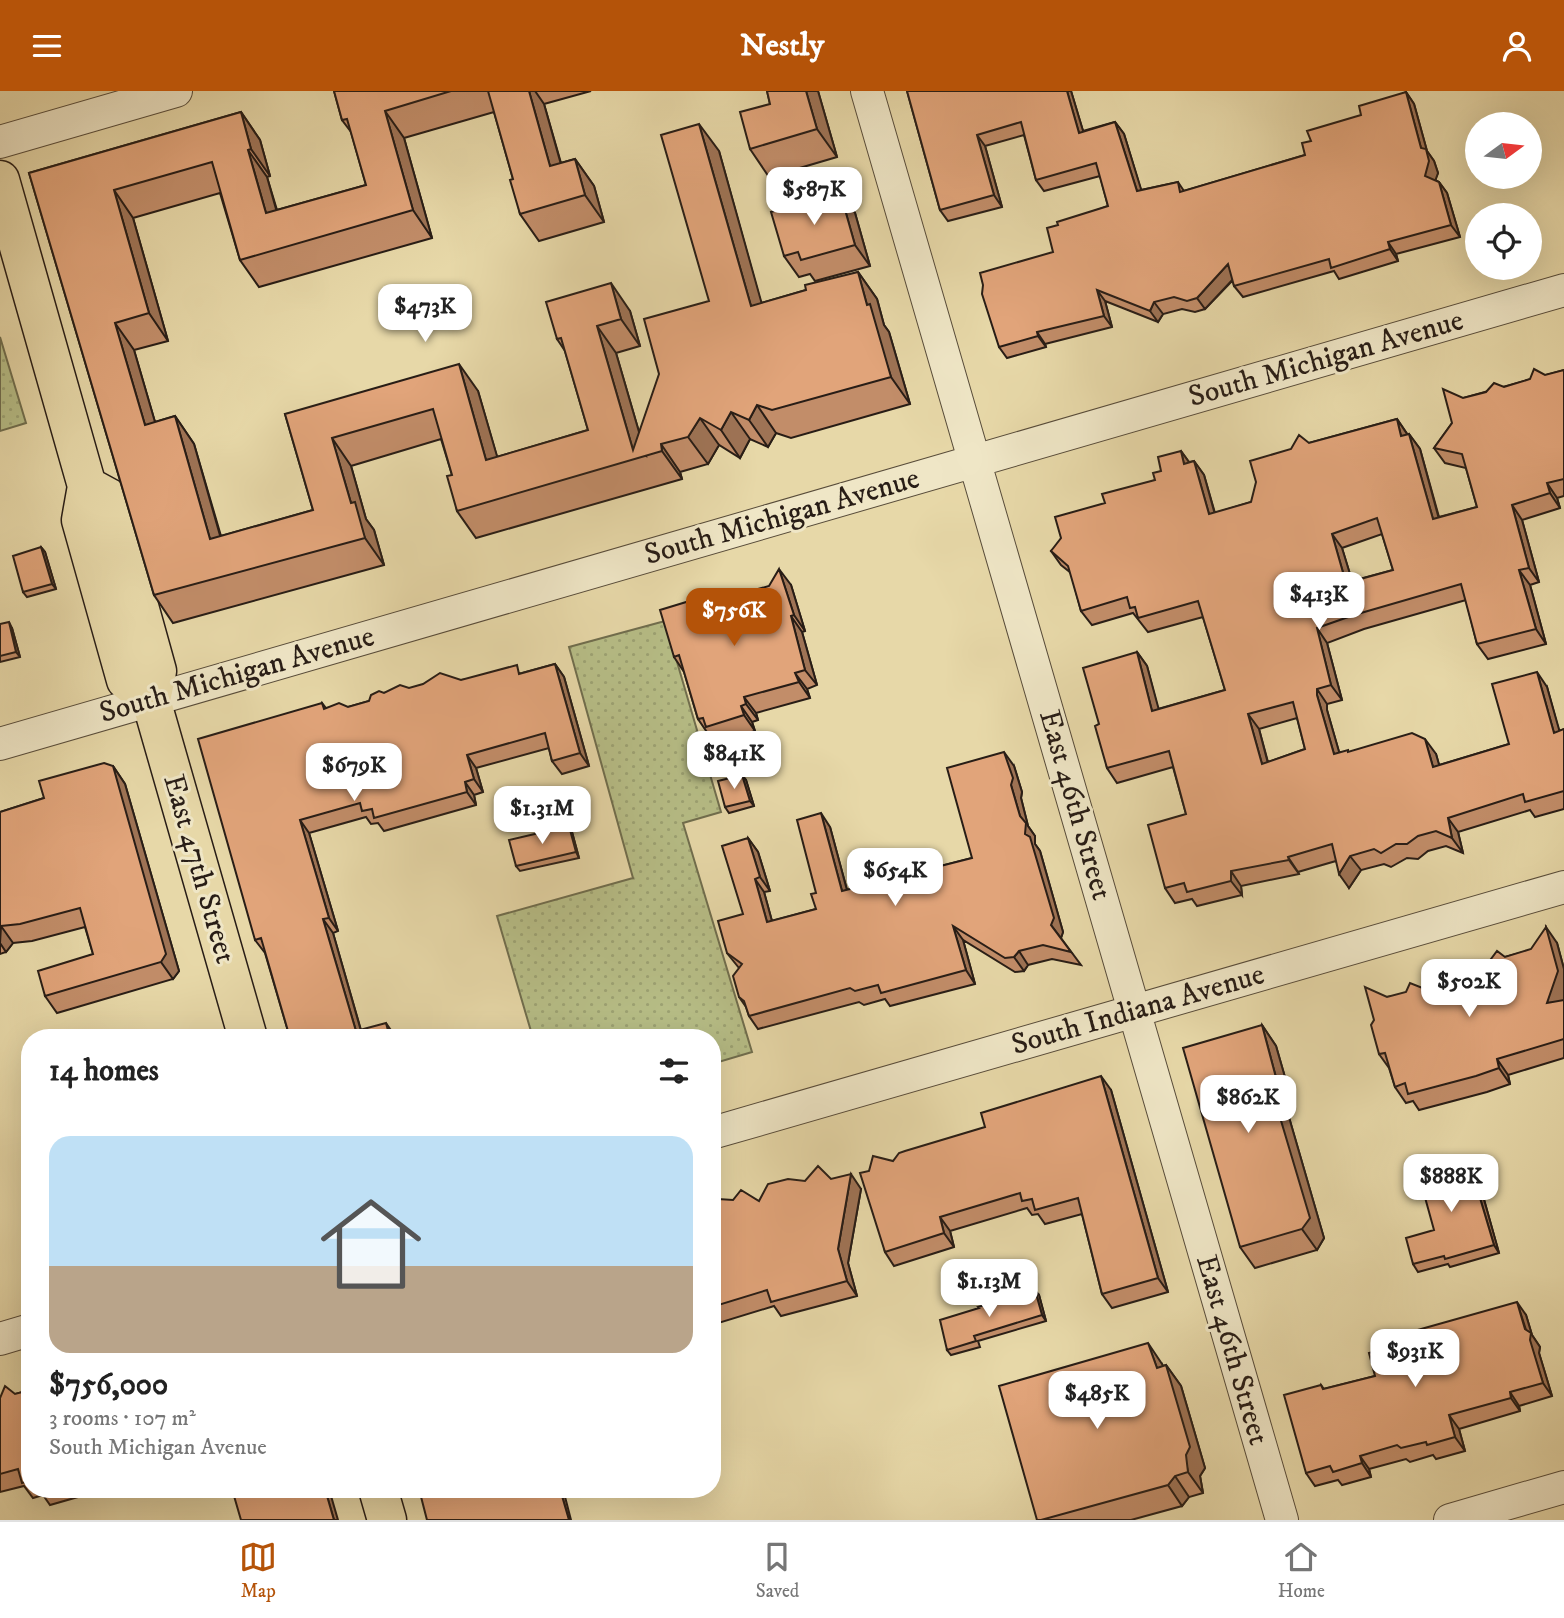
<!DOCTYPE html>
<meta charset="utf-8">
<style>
body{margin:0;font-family:"IM FELL DW Pica",serif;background:#f2f2f2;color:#222;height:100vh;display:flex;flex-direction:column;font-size:26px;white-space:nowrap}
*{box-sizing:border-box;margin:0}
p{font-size:23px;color:#767676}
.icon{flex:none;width:38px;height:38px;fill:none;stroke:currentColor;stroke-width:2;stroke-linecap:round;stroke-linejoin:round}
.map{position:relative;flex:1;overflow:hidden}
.panel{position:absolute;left:21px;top:938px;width:700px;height:469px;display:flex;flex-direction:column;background:#fff;border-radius:28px;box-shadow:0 7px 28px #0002}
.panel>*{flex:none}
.needle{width:46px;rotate:75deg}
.controls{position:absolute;left:1465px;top:21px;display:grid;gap:14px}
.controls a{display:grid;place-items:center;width:77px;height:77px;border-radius:50%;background:#fff;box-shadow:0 7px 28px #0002;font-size:35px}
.price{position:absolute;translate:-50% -60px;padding:0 16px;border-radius:14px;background:#fff;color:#222;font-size:23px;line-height:46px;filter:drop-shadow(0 2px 4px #0008)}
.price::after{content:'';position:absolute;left:50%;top:42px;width:21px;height:16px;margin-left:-10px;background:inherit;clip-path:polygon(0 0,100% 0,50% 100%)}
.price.active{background:#b45309;color:#fff}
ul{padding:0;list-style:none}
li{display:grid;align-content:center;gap:14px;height:371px;padding:0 28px}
li span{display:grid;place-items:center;height:217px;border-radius:21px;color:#555}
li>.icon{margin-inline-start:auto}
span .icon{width:126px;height:126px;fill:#fffc;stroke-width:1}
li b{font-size:30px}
h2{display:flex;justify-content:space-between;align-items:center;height:84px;padding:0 28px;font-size:30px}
header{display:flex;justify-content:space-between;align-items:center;height:91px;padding:0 28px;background:#b45309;color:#fff;font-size:32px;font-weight:800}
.menu{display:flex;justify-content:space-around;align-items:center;height:98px;border-top:2px solid #e0e0e0;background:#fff;font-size:19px;color:#767676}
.menu a{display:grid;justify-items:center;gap:4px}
.menu .active{color:#b45309}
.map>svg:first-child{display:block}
.grass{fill:url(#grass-dots);stroke:#706e4e;stroke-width:2}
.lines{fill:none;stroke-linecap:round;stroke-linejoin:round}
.minor-casing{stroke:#584c3a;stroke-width:34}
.major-casing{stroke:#281d16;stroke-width:41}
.minor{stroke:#efe6c6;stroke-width:32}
.major{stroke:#e7d8a8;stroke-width:38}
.wall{fill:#c28d69;stroke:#281d16;stroke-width:2;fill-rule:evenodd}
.shaded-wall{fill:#9e7355;stroke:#281d16;stroke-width:2}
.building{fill:#e1a47a;stroke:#281d16;stroke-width:2;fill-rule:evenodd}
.labels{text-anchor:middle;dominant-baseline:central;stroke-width:6;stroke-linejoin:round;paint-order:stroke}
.street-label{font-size:30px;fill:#281d16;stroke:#efe6c6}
</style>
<header><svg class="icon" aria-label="menu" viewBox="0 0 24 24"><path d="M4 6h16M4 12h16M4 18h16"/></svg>Nestly<svg class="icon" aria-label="person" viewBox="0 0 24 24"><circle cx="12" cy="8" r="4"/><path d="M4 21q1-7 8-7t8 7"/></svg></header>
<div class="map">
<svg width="1564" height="1429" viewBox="0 0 1564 1429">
<defs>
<pattern id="grass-dots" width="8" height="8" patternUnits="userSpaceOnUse" patternTransform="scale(1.75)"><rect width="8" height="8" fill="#b7be87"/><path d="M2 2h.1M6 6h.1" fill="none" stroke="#9da374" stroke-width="1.8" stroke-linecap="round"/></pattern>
</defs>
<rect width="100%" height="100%" fill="#e7d8a8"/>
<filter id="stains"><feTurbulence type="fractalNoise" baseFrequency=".00286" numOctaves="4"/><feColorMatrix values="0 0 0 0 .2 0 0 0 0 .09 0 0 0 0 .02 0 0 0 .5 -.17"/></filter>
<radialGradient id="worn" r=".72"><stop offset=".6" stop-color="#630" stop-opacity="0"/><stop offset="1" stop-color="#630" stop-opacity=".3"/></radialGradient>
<!-- grass -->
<path class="grass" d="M0,246L26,332L0,340Z
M665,530L721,721L683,732L752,961L712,973V947H533L497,825L633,787L569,556Z"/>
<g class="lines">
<!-- minor casing -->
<g class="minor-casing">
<path id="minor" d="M867,0L1282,1429
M0,51L176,0
M0,653L1564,199
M712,1042L1564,796
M0,1248L30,1239
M1450,1429L1564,1396"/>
</g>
<!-- major casing -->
<g class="major-casing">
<path id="major" d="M0,89L87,395L81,429L126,589L151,609
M87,395L109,407L157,580L151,609L248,947
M378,1398L387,1429"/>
</g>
<!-- minor -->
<use href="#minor" class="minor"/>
<!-- major -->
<use href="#major" class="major"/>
</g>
<!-- wall -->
<path class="wall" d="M334,0H591L544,13L561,72L575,68L594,95L604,131L539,150L520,123L513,88L494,21L404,47L432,147L259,196L240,169L220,102L133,127L168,250L134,259L155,331L175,325L194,353L221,445L313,419L285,323L478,300L497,366L588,339L565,260L557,248L630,220L640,255L616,262L639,341L709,210L719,60L761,212L806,199L858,181L877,208L884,234L889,241L910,313L791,347L776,342L768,356L750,348L740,367L719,354L708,373L680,381L682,388L476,447L457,420L452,384L441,348L351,375L366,428L374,439L384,474L173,532L154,504L29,82L241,21L260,49L270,85L267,86L277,119L366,94L351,41L342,29Z
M767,0H818L837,66L769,86L750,58L770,13Z
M907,0H1071L1083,40L1115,31L1124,43L1141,99L1178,91L1184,100L1305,64L1311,50L1406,1L1414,13L1427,60L1434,70L1438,82L1435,89L1439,91L1447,102L1460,146L1396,163L1398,170L1339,188L1334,180L1243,206L1234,195L1233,189L1205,218L1195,221L1182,218L1163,223L1158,231L1105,210L1112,236L1045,253L1046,256L1007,267L999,256L1053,161L1058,134L1108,115L1100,85L1044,100L1036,89L1024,44L985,55L1002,116L948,130L940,119Z
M840,101L855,122L870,175L815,190L810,183L799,186L784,165Z
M1564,279V405L1557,407L1560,417L1522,429L1539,491L1530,494L1546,553L1488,568L1477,553L1466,509L1364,538L1327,552L1342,609L1327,613V619L1339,661L1436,663L1439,674L1509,653L1547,596L1559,640L1564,638V718L1535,726L1530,719L1458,741L1463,762L1446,755L1428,760L1418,768L1407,767L1391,776L1384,773L1361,779L1349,797L1336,770L1298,781L1299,783L1241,795L1242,804L1197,815L1192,808L1175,812L1165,797L1186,723L1173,676L1117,692L1107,677L1099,633L1137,561L1147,575L1158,618L1225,599L1203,526L1148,541L1133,522L1092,534L1081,520L1071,482L1061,474L1051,460L1105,412L1155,389L1161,380L1181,360L1189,371L1194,370L1204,384L1215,422L1251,411L1309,352L1397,328L1408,344L1409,343L1420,358L1439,426L1477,416L1466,377L1445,372L1434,357L1452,332L1463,307ZM1382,443L1393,479L1352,490L1342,457ZM1297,627L1305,658L1268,671L1259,638Z
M41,456L45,461L56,498L27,506L23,501Z
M791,494L805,540L802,541L817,594L807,598L810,607L756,622L758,629L752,631L755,640L717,652L712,643L709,644L698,628L684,581L674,566L740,503Z
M0,533L12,537L20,566L0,571Z
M555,573L564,586L589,675L562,683L552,670L549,657L476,677L483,701L474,704L476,714L384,740L378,732L371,733L366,726L309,742L338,840L333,842L361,939L395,945L290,947L265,862L255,849L322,612L326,617L348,616L369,610L384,602L461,589L522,582Z
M113,675L125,693L179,880L173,888L57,922L45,905L93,863L85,836L32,850L13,852L6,861L0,863V721L44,707Z
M1014,675L1022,701L1021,707L1028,735L1035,745V753L1040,760L1063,841L1061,847L1081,874L1052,868L1028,874L1024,880L1015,881L963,849L975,893L890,915L885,908L864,914L859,911L758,938L749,925L746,916L739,906V877L727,862L743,823L748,747L758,761L770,800L764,801L772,830L816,818V802L830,736L847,799L972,767Z
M742,684L746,689L754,715L729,722L725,716Z
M572,741L579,767L520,780L516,775Z
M1557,852L1564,878V967L1508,984L1510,993L1487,1001L1419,1019L1413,1010L1406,1012L1395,996L1389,977L1379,963L1387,906L1430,900L1449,888L1468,883L1488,872L1505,866Z
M1262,934L1276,955L1293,1014L1286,1016L1324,1147L1317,1159L1255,1177L1240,1156Z
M1111,999L1168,1201L1112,1217L1102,1203L1082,1123L1045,1133L1038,1123L1032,1124L1027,1117L950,1140L954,1156L894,1175L885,1161L869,1080L893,1070Z
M1477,1074L1486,1104L1483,1105L1499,1162L1450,1176L1448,1173L1418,1181L1413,1173L1434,1139Z
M831,1088L861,1098L848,1172L857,1205L781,1225L774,1215L712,1234V1112L759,1110L805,1090Z
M1039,1204L1046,1230L978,1250L980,1256L951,1264L947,1259Z
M1526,1224L1532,1244L1540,1256L1539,1262L1552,1305L1519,1315L1520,1320L1459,1338L1465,1360L1436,1368L1433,1364L1410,1371L1406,1368L1369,1378L1371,1386L1342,1394L1338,1389L1315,1395L1306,1382L1321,1294L1324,1298L1375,1285Z
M1162,1273L1163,1275L1166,1274L1181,1295L1205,1377L1200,1385L1203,1402L1189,1406L1182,1415L1131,1429H1037Z
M30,1299V1398H76L78,1406L50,1414L43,1404L33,1407L24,1395L0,1401V1307Z"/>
<!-- shaded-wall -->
<path class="shaded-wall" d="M529,0H535L544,13L569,102L550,75Z
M806,0H818L837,66L817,38Z
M1067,0H1071L1087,53L1079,42Z
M1406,1L1414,13L1427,60L1434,70L1438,82L1433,96L1425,85L1421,57Z
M385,20L404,47L432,147L413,119Z
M241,21L260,49L270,85L251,58Z
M1115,31L1124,43L1145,111L1137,100Z
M699,33L719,60L770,242L751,215Z
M977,44L985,55L1002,116L994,104Z
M248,59L267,86L285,150L266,122Z
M575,68L594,95L604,131L585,104Z
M1439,91L1447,102L1460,146L1451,134Z
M114,99L133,127L168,250L149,222Z
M840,101L855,122L870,175L855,154Z
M1388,151L1396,163L1398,170L1390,158Z
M1228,173L1236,185L1205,218L1197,207Z
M858,181L877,208L884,234L889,241L910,313L891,286L867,214Z
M611,192L630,220L640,255L621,228Z
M1097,199L1105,210L1112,236L1104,225Z
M1154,211L1163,223L1158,231L1150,220Z
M115,232L134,259L164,362L145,334Z
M597,235L616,262L646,365L633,359Z
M1037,241L1045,253L1046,256L1038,245Z
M459,273L478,300L506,396L486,369Z
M757,314L776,342L768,356L749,329Z
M731,321L750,348L740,367L721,339Z
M175,325L194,353L229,476L210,448Z
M700,327L719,354L708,373L688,346Z
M1397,328L1407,343L1411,360L1401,345Z
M1409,343L1420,358L1443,443L1433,428Z
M332,347L351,375L366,428L374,439L384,474L365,447L351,412Z
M661,353L680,381L682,388L662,360Z
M1181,360L1191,374L1184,373Z
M1194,370L1204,384L1219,438L1209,423Z
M1547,392L1557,407L1560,417L1550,402Z
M1512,414L1522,429L1539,491L1529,477Z
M1332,443L1342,457L1357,506L1346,492Z
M41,456L45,461L56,498L52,493Z
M779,478L791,494L805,540L794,524Z
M1519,479L1530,494L1546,553L1536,538Z
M791,525L802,541L817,594L805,579Z
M9,531L12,537L20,566L16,561Z
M1317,537L1327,552L1342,609L1331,594Z
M1137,561L1147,575L1163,634L1152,620Z
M555,573L564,586L589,675L580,662Z
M1537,581L1547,596L1564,656L1554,642Z
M795,582L807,598L810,607L799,591Z
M1317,598L1327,613V619L1344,678L1334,663L1317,604Z
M744,606L756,622L758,629L746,613Z
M741,615L752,631L755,640L744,624Z
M1248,623L1259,638L1272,688L1262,673Z
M1425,648L1436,663L1444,691L1433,676Z
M1004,661L1014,675L1022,701L1021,707L1028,735L1035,745V753L1040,760L1063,841L1061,847L1051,834L1020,725L1011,694Z
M467,664L476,677L483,701L474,688Z
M113,675L125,693L179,880L173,888L161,871Z
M742,684L746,689L754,715L750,710Z
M465,691L474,704L476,714L467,701Z
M821,722L830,736L851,814L842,800Z
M1448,727L1458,741L1463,762L1452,747Z
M300,729L309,742L338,840L329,827Z
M569,735L572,741L579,767L576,761Z
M748,747L758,761L770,800L760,786Z
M1350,765L1361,779L1349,797L1339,783Z
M1288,766L1298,781L1299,783L1289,769Z
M1231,780L1241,795L1242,804L1231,790Z
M755,788L764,801L776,845L767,831Z
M323,828L333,842L363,947L356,940Z
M1,835L13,852L6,861L0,852Z
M953,835L963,849L975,893L966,879Z
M1546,836L1557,852L1564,878V911L1547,912Z
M1019,860L1028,874L1024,880L1014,866Z
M386,932L395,945V947H390Z
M1262,934L1276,955L1293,1014L1278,994Z
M1497,968L1508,984L1510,993L1499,977Z
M1101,985L1111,999L1168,1201L1158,1187Z
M1271,996L1286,1016L1324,1147L1317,1159L1302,1138Z
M1471,1066L1477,1074L1486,1104L1480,1096Z
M851,1083L861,1098L848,1172L857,1205L847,1190L838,1158Z
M1477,1097L1483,1105L1499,1162L1494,1154Z
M940,1126L950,1140L954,1156L944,1142Z
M1035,1199L1039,1204L1046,1230L1042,1224Z
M1517,1211L1526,1224L1532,1244L1540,1256L1539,1262L1552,1305L1543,1292Z
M1148,1252L1162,1273L1172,1298L1157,1277Z
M1166,1274L1181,1295L1205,1377L1200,1385L1203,1402L1188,1381Z
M1510,1301L1519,1315L1520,1320L1511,1307Z
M1449,1324L1459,1338L1465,1360L1455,1346Z
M1360,1365L1369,1378L1371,1386L1362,1372Z
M1175,1385L1189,1406L1182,1415L1168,1394Z
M325,1398H329L338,1429H334Z
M560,1398H563L571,1429H569Z"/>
<!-- building -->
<path class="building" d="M334,0H451L385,20L413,119L240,169L212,71L114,99L149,222L115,232L145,334L175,325L210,448L313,419L285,323L459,273L486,369L588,339L561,247L557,248L546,211L611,192L621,228L597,235L633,359L659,283L644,228L709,210L661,44L699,33L751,215L806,199L805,194L858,181L867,214L870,213L891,286L772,319L757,314L749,329L731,321L721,339L700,327L688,346L661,353L662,360L457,420L447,385L452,384L433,318L332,347L351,412L355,411L365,447L154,504L29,82L241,21L251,58L248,59L266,122L366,94L347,28L342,29Z
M488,0H529L550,75L575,68L585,104L520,123L510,89L513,88Z
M767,0H806L817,38L750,58L740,21L770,13Z
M907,0H1067L1079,42L1115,31L1137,100L1178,91L1180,101L1305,64L1302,52L1311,50L1307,40L1361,24L1359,15L1406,1L1421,57L1426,58L1429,70L1425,85L1439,91L1451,134L1388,151L1390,158L1331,177L1329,168L1234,195L1228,173L1197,207L1187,210L1174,206L1154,211L1150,220L1097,199L1104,225L1037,241L1038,245L999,256L982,203L983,194L980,182L1053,161L1047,137L1058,134L1057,131L1108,115L1096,72L1036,89L1021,31L977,44L994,104L940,119Z
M840,101L855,154L801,169L798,161L784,165L771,121Z
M1534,278L1545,284L1564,279V388L1547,392L1550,402L1512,414L1529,477L1519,479L1536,538L1477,553L1461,493L1354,524L1317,537L1331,594L1317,598V604L1334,663L1348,659V661L1412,642L1425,648L1433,676L1509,653L1492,593L1537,581L1554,642L1564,638V700L1525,711L1523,703L1448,727L1452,747L1436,740L1418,745L1407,753H1396L1381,762L1374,758L1350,765L1339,783L1332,753L1288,766L1289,769L1231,780V790L1187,801L1184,792L1165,797L1148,734L1186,723L1169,660L1107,677L1095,635L1099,633L1083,577L1137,561L1152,620L1225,599L1198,510L1138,527L1135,516L1130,517L1127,506L1081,520L1068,475L1051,460L1061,447L1055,426L1105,412L1102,403L1155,389L1153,382L1161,380L1158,366L1181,360L1184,373L1194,370L1209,423L1251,411L1256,391L1250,370L1291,358L1299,344L1309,352L1397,328L1401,345L1409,343L1433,428L1477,416L1462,363L1434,357L1452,332L1443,298L1463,307L1486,301L1494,292L1504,296L1530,288ZM1377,427L1393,479L1346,492L1332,443ZM1293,611L1305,658L1262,673L1248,623Z
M41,456L52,493L23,501L13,465Z
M779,478L794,524L791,525L805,579L795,582L799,591L744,606L746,613L741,615L744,624L706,636L703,627L698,628L679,564L674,566L660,519L719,501L720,504L734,500L740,503L769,495Z
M9,531L16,561L0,565V533Z
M555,573L580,662L552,670L545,642L467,664L474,688L465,691L467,701L374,727L372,718L362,720L360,712L300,729L329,827L323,828L356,940L386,932L390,947H290L261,847L255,849L198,648L322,612L324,618L339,612L348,616L369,610L371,604L379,600L384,602L400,594L409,597L423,593L440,582L461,589L517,574L519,583Z
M1004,661L1013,687L1011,694L1020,725L1026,732L1025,743L1030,746L1054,827L1051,834L1071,861L1043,854L1019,860L1014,866L1005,867L953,835L966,879L881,902L878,894L855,900L850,897L749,925L744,910L739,906L733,885L742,873L727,862L718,830L743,823L722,755L748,747L760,786L755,788L767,831L816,818L811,803L816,802L797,729L821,722L842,800L972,767L947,677Z
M104,672L113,675L166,863L161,871L45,905L38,880L93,863L80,817L20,833L1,835L0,836V721L44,707L39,690Z
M742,684L750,710L725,716L718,690Z
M569,735L576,761L516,775L509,749Z
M1546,836L1558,880L1547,912L1564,909V948L1497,968L1499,977L1476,985L1408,1003L1405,992L1395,996L1385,962L1379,963L1371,934L1374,929L1365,896L1387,906L1406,901L1410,892L1430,900L1438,883L1449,888L1468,883L1471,877L1488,872L1497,860L1505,866L1531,858Z
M1262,934L1278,994L1271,996L1310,1127L1302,1138L1240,1156L1183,957Z
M1101,985L1158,1187L1102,1203L1078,1107L1035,1119L1032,1108L1022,1110L1020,1102L940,1126L944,1142L885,1161L860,1082L869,1080L873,1065L893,1070L899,1062L905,1060L985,1036L981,1022Z
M1471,1066L1480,1096L1477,1097L1494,1154L1445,1168L1444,1165L1413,1173L1406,1147L1434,1139L1418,1081Z
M818,1075L831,1088L851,1083L838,1158L847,1190L771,1211L767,1199L712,1216V1112L718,1108L733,1109L741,1099L759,1110L768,1093L788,1088L805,1090Z
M1035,1199L1042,1224L974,1245L976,1250L947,1259L940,1229L979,1217L978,1216Z
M1517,1211L1525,1238L1531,1242L1530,1249L1543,1292L1510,1301L1511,1307L1449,1324L1455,1346L1427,1354L1426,1351L1401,1357L1397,1354L1360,1365L1362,1372L1333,1381L1330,1375L1306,1382L1284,1304L1321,1294L1323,1298L1375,1285L1369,1262L1377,1260L1375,1251Z
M1148,1252L1157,1277L1166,1274L1190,1356L1186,1364L1188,1381L1175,1385L1168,1394L1041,1429H1037L999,1295Z
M5,1295L15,1303L30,1299V1390L22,1392L18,1378L0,1383V1307Z
M232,1398H325L334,1429H241Z
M419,1398H560L569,1429H427Z"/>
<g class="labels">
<!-- street labels -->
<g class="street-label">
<text transform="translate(1326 268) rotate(-16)">South Michigan Avenue</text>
<text transform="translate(782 426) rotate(-16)">South Michigan Avenue</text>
<text transform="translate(237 584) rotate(-16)">South Michigan Avenue</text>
<text transform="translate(1075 714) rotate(74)">East 46th Street</text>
<text transform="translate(199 778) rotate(74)">East 47th Street</text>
<text transform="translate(1138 919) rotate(-16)">South Indiana Avenue</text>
<text transform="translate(1232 1259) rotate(74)">East 46th Street</text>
</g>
</g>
<rect width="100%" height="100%" filter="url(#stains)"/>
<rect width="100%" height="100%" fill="url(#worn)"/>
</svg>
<div class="controls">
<a><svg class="needle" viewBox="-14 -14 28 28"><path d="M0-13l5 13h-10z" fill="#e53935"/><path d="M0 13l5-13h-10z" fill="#767676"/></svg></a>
<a><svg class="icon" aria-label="locate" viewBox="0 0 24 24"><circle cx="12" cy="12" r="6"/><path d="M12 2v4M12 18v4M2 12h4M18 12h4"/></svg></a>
</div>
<b class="price" style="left:814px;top:136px">$587K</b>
<b class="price" style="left:425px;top:253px">$473K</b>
<b class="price" style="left:1319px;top:541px">$413K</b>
<b class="price active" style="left:734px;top:557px">$756K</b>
<b class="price" style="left:734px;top:700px">$841K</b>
<b class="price" style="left:354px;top:712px">$679K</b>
<b class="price" style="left:542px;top:755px">$1.31M</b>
<b class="price" style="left:895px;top:817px">$654K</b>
<b class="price" style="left:1469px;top:928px">$502K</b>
<b class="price" style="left:1248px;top:1044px">$862K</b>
<b class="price" style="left:1451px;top:1123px">$888K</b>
<b class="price" style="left:989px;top:1228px">$1.13M</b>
<b class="price" style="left:1415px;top:1298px">$931K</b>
<b class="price" style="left:1097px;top:1340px">$485K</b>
<section class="panel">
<h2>14 homes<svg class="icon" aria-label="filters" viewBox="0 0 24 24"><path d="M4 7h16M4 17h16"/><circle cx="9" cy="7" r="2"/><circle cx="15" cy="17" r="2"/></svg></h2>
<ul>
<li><span style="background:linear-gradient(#bfe0f5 60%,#b9a48a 0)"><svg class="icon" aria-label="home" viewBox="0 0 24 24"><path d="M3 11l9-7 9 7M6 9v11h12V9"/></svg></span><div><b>$756,000</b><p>3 rooms · 107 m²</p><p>South Michigan Avenue</p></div></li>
</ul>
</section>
</div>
<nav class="menu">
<a class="active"><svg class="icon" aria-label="map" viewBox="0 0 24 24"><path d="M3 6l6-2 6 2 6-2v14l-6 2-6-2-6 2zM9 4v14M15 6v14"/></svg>Map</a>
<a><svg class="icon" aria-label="saved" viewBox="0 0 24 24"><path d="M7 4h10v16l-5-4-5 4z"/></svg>Saved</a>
<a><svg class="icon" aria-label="home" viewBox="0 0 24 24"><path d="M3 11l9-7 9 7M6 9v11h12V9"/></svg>Home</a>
</nav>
